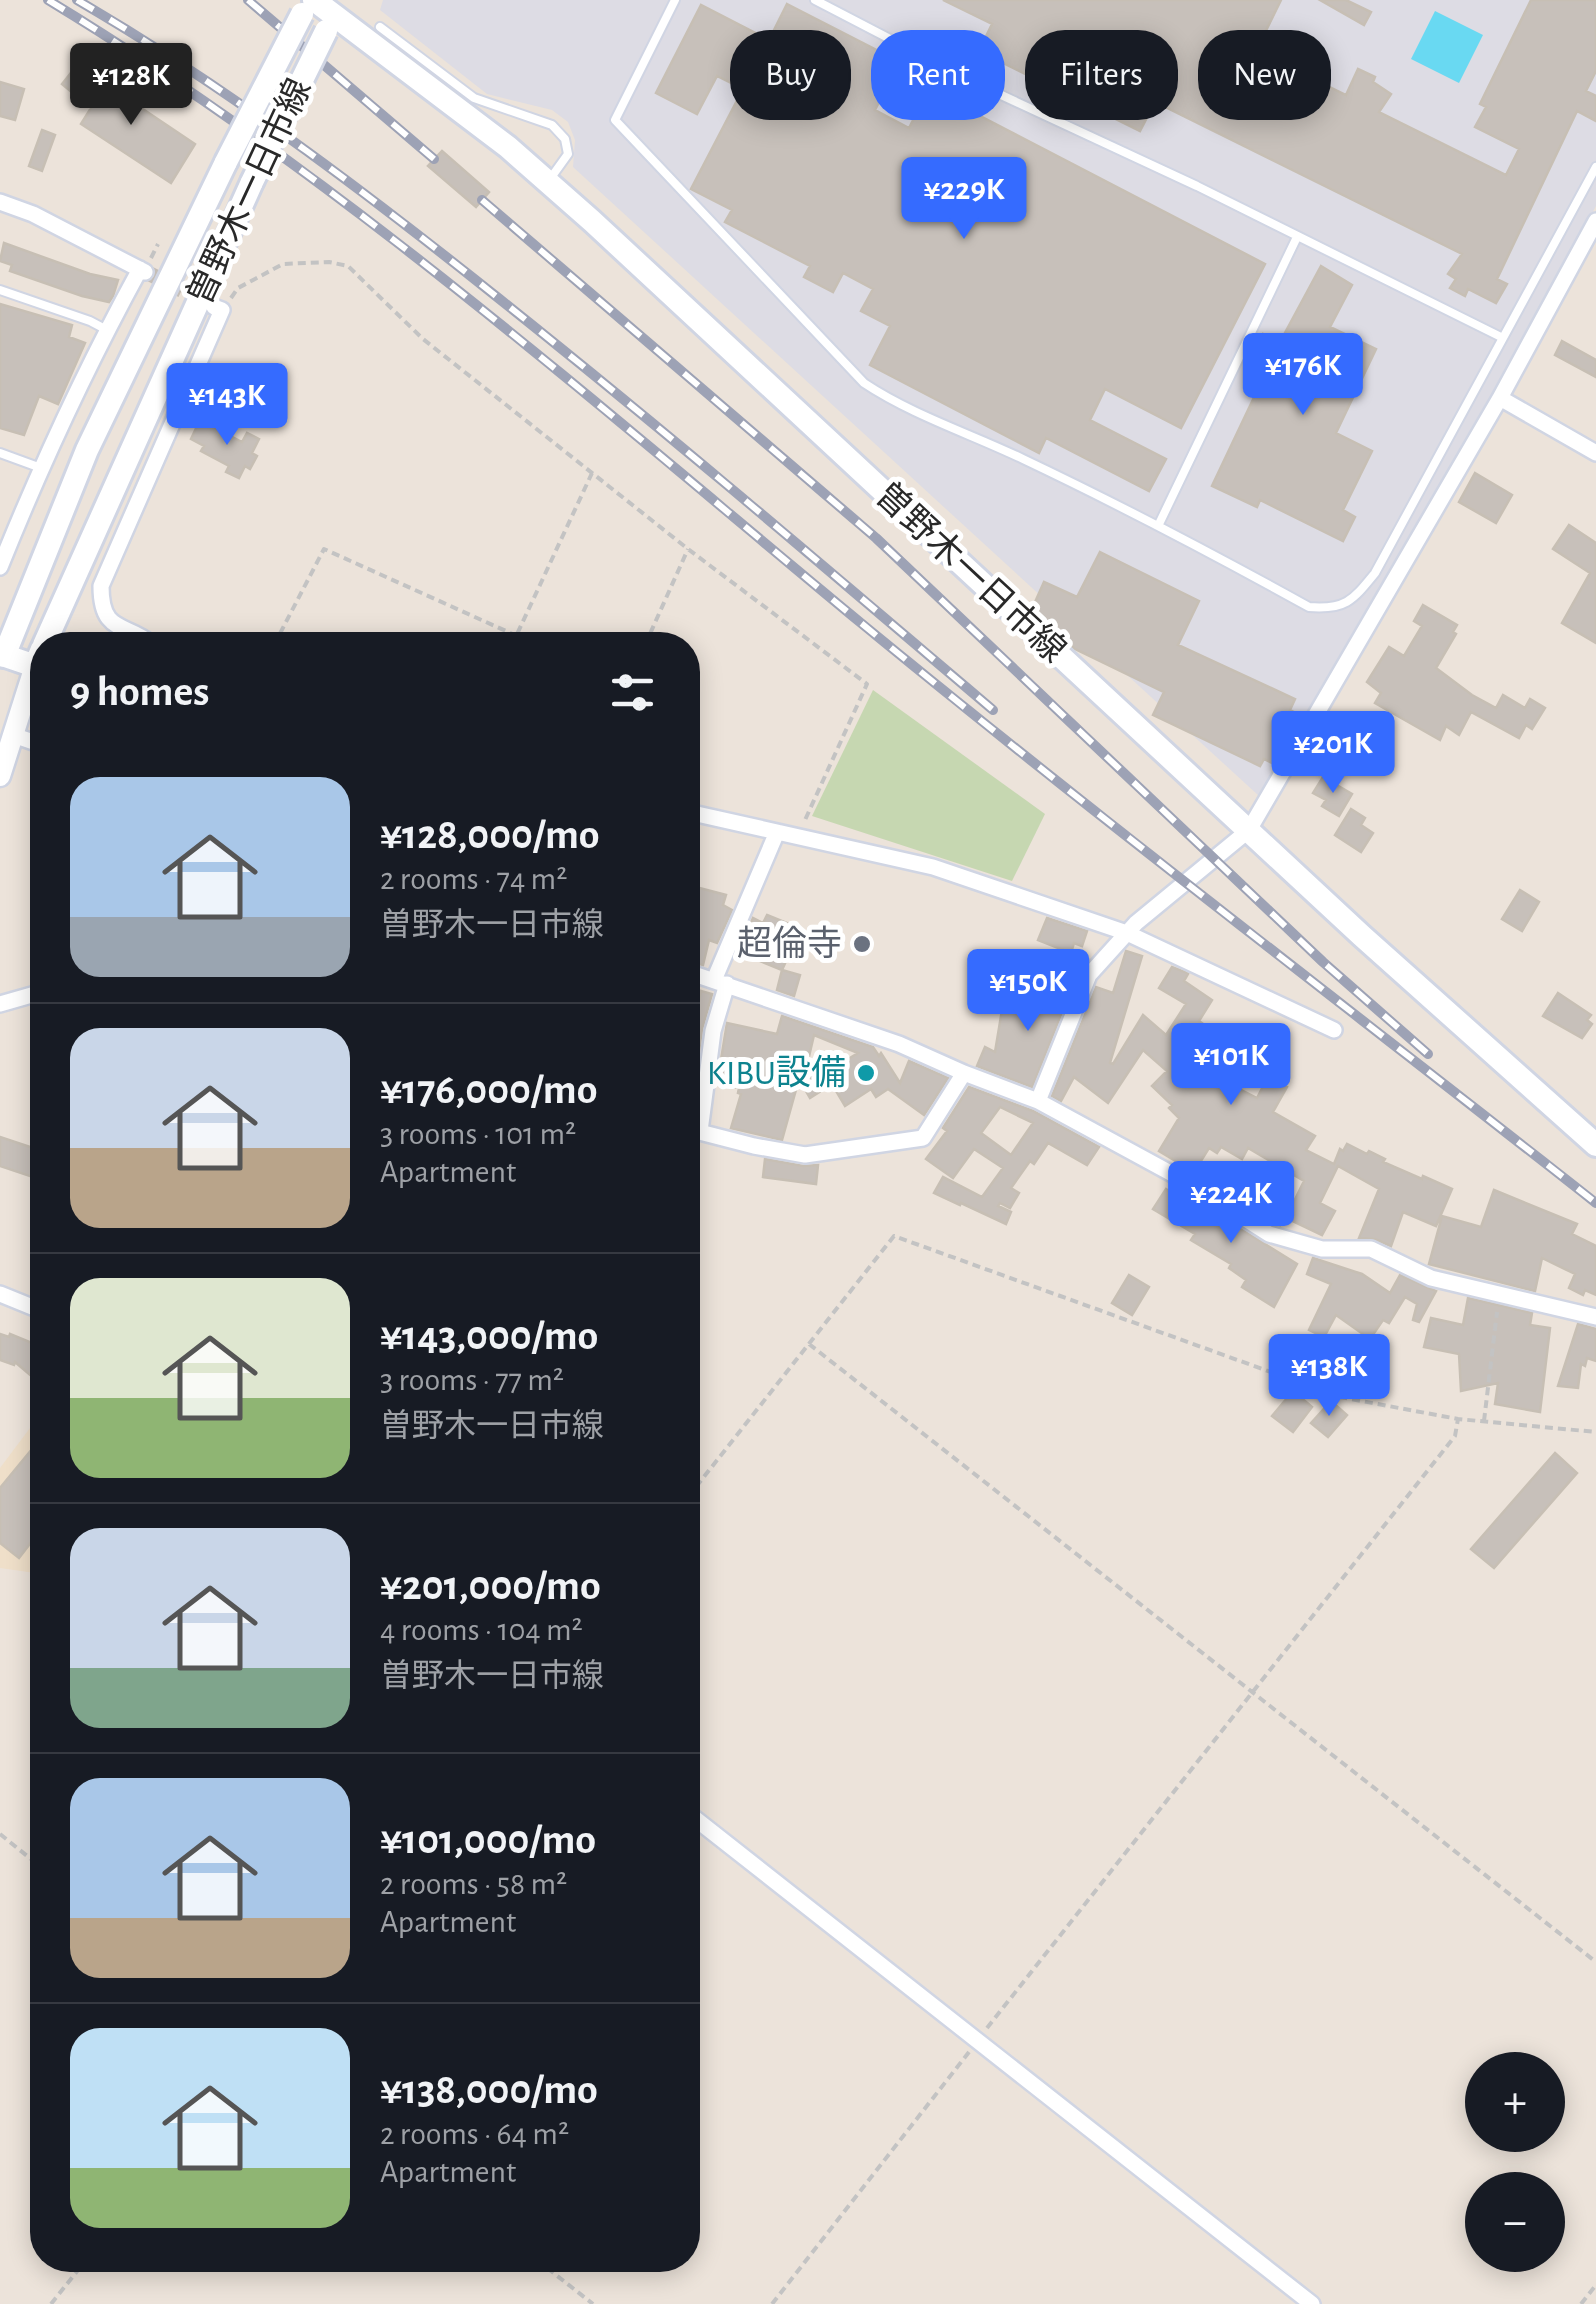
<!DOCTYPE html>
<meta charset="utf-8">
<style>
body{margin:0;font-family:"Alegreya Sans","Noto Sans JP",sans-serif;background:#20242c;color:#f1f3f6;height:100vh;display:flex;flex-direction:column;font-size:38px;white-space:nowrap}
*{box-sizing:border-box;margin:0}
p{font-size:32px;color:#9ea1a6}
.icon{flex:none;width:55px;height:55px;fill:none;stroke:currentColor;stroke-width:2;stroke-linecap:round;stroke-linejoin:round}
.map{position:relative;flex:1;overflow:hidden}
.panel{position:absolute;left:30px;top:632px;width:670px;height:1640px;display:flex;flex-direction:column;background:#171b24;border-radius:40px;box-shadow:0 5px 25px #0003}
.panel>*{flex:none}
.banner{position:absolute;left:730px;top:30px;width:715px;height:90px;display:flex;gap:20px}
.controls{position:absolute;left:1465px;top:2052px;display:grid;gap:20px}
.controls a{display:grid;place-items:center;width:100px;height:100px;border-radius:50%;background:#171b24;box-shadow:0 5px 25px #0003;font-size:50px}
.price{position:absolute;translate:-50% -85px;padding:0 22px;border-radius:10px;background:#356bff;color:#fff;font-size:32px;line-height:65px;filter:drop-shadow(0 2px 5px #0008)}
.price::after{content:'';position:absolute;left:50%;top:60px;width:30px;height:22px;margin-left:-15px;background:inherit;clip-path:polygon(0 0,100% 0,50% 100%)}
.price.selected{background:#222;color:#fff}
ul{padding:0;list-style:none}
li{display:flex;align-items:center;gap:30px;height:250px;padding:0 40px}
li+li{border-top:2px solid #363941}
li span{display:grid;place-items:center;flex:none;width:280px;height:200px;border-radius:30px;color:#555}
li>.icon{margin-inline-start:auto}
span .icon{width:120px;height:120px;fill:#fffc;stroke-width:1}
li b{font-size:42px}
h2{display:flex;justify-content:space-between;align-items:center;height:120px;padding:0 40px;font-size:42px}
.pill{padding:0 35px;border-radius:40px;background:#171b24;box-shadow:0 5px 25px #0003;font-size:35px;line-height:90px}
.pill.selected{background:#356bff;color:#fff}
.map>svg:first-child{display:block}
.industrial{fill:#dddce4}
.education{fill:#efdfc9}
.cemetery{fill:#c6d7b1}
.water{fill:#69d9f2}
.building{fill:#c7c0ba;stroke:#c7bfb4;stroke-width:2.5;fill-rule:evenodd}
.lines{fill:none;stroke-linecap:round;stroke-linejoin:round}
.minor-tunnel{stroke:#c5beb7;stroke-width:15;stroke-dasharray:15 8;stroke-linecap:butt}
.service-casing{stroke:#d0d5e3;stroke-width:12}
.minor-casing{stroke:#d0d5e3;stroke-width:20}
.tertiary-casing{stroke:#d0d5e3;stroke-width:25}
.secondary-casing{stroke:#d0d5e3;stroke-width:28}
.path{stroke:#c3c3c3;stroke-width:4;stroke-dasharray:8 5;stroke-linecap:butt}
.service{stroke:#fff;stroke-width:8}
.minor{stroke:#fff;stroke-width:15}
.tertiary{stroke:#fff;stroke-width:20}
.secondary{stroke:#fff;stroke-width:22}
.rail-casing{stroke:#9da2b5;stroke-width:10}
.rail{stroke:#fff;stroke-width:6;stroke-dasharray:19;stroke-linecap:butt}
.secondary-bridge-casing{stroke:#d0d5e3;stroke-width:28;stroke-linecap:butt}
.secondary-bridge{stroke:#fff;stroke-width:22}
.worship-dot{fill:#6b7280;stroke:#fff;stroke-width:4}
.culture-dot{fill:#0f9aa8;stroke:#fff;stroke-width:4}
.labels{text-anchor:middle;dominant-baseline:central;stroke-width:10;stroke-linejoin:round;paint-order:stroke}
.street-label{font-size:35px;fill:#292929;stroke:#fff}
.worship-label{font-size:35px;fill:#5b616d;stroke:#fff;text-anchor:end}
.culture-label{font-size:35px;fill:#0d838f;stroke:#fff;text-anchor:end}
</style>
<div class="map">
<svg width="1596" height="2304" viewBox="0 0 1596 2304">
<rect width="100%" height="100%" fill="#ece3da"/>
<!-- industrial -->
<path class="industrial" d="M383,0H1596V206L1271,807L573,167L575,140L568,122L552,110L487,94L380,10Z"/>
<!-- education -->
<path class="education" d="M42,1412V1574L0,1568V1468Z"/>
<!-- cemetery -->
<path class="cemetery" d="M873,690L1045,814L1012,881L812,816Z"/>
<!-- water -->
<path class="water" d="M1435,11L1483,35L1459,83L1411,59Z"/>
<!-- building -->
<path class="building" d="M943,0H1281L1256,51L1346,95L1358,69L1375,77L1373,82L1391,94L1379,112L1506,175L1519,149L1475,127L1486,107L1480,104L1531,0H1596V71L1586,91L1596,96V121L1577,111L1497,279L1507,284L1496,303L1468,289L1465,296L1450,288L1456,279L1448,274L1462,254L1155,102L1140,131L979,51L992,24Z
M1320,0H1346L1371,12L1364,25Z
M787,4L900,62L875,110L909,128L922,103L946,116L953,102L1265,264L1181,428L1105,389L1090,420L1166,459L1149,491L1046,438L1039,453L870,365L890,326L861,311L873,289L843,273L833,292L804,277L810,266L725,222L732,210L691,189L743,89L717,76L697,114L656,93L701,5L769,40Z
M74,69L106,93L110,87L195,144L171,183L81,124L91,108L62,84Z
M0,82L24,89L15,120L0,116Z
M42,130L55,135L42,171L29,166Z
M442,151L489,192L476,207L428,166Z
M4,243L90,274L118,280L113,296L109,302L82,296L10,271L12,265L0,261Z
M1321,266L1352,285L1330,327L1376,349L1336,433L1372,451L1343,510L1355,517L1343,541L1260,500L1257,507L1212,486L1267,370L1250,363L1263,334L1280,342Z
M0,304L72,325L69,337L85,343L58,404L39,396L24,435L0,428Z
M1562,341L1596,360V377L1555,355Z
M200,420L242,442L247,433L259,439L252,453L257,456L250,469L245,466L239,478L226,472L229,466L201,451L204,446L191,439Z
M1475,473L1512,495L1496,523L1459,502Z
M1569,525L1596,543V643L1562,623L1590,573L1553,549Z
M1100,552L1199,601L1178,645L1295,699L1290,710L1302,716L1274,764L1264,759L1260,766L1153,715L1164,692L1075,649L1032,609L1044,582L1077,597Z
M1423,605L1457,625L1453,632L1456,634L1436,668L1472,695L1496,708L1503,695L1525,708L1530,699L1545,708L1532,729L1526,725L1519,738L1471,712L1459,735L1446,726L1440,740L1375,703L1381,693L1367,682L1389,647L1404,656L1422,626L1414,621Z
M1323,777L1352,794L1339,816L1322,806L1326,800L1313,793Z
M1351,809L1365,818L1361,825L1373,833L1361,852L1335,835Z
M688,885L726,895L723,905L732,910L717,943L709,940L703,965L688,961Z
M1520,890L1539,902L1522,931L1502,919Z
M767,915L789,924L786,930L798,935L782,970L800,975L794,996L777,990L782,970L738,952L753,918L763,923Z
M1047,918L1087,931L1082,946L1074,943L1071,953L1038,940Z
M1126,951L1142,956L1110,1063L1113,1064L1143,1015L1166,1035L1186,1004L1159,988L1172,967L1185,972L1188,974L1184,981L1212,1000L1199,1021L1231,1044L1210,1074L1257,1098L1268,1077L1287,1087L1273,1112L1315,1136L1306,1150L1334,1164L1340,1149L1343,1151L1347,1144L1367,1154L1369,1151L1385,1159L1383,1162L1422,1179L1423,1176L1452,1189L1436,1226L1403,1212L1391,1246L1375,1239L1359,1238L1379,1189L1338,1166L1320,1203L1335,1211L1322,1235L1286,1218L1304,1181L1248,1148L1242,1159L1221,1147L1217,1153L1209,1148L1194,1172L1159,1151L1179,1118L1169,1108L1172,1105L1152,1086L1167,1071L1143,1050L1108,1103L1074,1077L1061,1101L1052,1096L1096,987L1113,993Z
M1052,971L1073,985L1032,1087L977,1066L985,1047L995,1052L1002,1010L1026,1014Z
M701,991L712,994L702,1029L695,1080L688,1079V1017H695Z
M1558,993L1591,1015L1587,1020L1592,1024L1582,1038L1543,1016Z
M782,1016L873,1047L879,1056L881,1053L900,1083L909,1061L948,1078L924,1115L888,1089L876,1097L871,1089L845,1106L832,1084L810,1098L799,1079L782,1140L731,1128L741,1094L738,1093L739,1088L717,1084L727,1023L777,1034ZM814,1035L858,1053L825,1073L807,1065Z
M969,1087L1033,1111L1099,1147L1087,1165L1048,1143L1034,1164L1030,1161L1011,1188L1019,1193L1010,1208L1000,1203L998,1206L1011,1212L1006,1224L961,1203L960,1205L934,1193L943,1177L982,1197L1003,1168L974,1149L953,1178L926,1159L947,1131L943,1128ZM1000,1107L1033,1123L1011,1155L981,1133Z
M0,1137L42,1151V1180L0,1166Z
M765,1159L803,1166L818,1165L816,1184L763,1177Z
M1234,1181L1266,1209L1268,1205L1286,1217L1280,1225L1224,1192Z
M1166,1189L1173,1194L1176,1189L1181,1192L1297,1264L1274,1307L1242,1287L1246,1280L1229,1268L1231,1264L1191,1240L1195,1234L1153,1209Z
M1494,1190L1577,1224L1572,1234L1596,1246V1295L1585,1290L1583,1295L1569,1288L1575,1274L1542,1258L1535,1291L1429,1264L1442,1216L1481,1227Z
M1313,1258L1362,1274L1390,1293L1400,1275L1436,1291L1419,1322L1413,1320L1417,1304L1405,1297L1389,1323L1383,1320L1370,1339L1336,1315L1324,1337L1309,1330L1331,1284L1307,1274Z
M1129,1275L1149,1287L1132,1315L1112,1303Z
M1468,1298L1532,1313L1530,1325L1550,1328L1540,1412L1495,1404L1498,1383L1461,1391L1459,1354L1424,1347L1431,1318L1463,1325Z
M1578,1324L1596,1329V1361L1587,1358L1585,1366L1581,1364L1578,1388L1558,1386Z
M0,1334L9,1337L10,1334L42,1347V1385L15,1362L14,1365L0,1360Z
M1293,1391L1312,1407L1293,1432L1272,1416Z
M1331,1401L1347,1415L1328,1437L1311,1423Z
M42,1437V1528L19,1558L0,1543V1488Z
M1555,1453L1577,1473L1494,1568L1471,1549Z"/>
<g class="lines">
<!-- minor-tunnel -->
<path class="minor-tunnel" d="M148,273L207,303"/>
<!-- service casing -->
<g class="service-casing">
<path id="service" d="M675,0L615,120L864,383C912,415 971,434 1023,459C1120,505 1215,555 1309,607C1346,610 1353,600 1375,573L1596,167
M815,0L969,80L1197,186L1503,338
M380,27L474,98L552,125L565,139L568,154L550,179
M0,290L90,321L107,330
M0,453L41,468
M1159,524L1297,237"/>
</g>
<!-- minor casing -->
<g class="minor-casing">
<path id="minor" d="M0,202L33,214L145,272
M1500,398L1596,453
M0,567C41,465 87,366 140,269
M153,645C126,622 101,635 101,586L222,310L214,307
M13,735L42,745
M688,812L933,867L1127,933L1334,1030
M688,972L899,1044L964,1073L1038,1101L1187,1182L1269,1234L1322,1249H1371L1431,1278L1596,1317
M714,980L777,832
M0,1004L42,992
M1038,1101L1089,975L1136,923L1249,830L1500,398L1596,221
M688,1129L754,1146L805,1155L923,1138L964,1073
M700,1131L713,1031L727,984
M0,1294L42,1311
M688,1813L1312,2304"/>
</g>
<!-- tertiary casing -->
<g class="tertiary-casing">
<path id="tertiary" d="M0,776L35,666"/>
</g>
<!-- secondary casing -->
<g class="secondary-casing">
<path id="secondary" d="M314,0L508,147L592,221L1362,936L1596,1145
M44,645L252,182
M0,654L35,666L42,649
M4,656L87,450L226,162"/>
</g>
<!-- path -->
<path class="path" d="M151,258L158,244
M231,298L238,288L283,264L329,262L348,266L423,339L688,549L867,684L805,820
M274,645L324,549L517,636
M512,645L592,473
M645,645L688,549
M809,1344L1596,1962
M1484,1421L1497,1312
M688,1497L894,1236L1340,1397L1458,1419L1596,1432
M0,1834L42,1868
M987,2028L1455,1436L1458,1419
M537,2260L593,2304
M51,2304L86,2260
M772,2304L969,2052
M1581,2304L1596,2285"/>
<!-- service -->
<use href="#service" class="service"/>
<!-- minor -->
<use href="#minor" class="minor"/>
<!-- tertiary -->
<use href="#tertiary" class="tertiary"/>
<!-- secondary -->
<use href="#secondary" class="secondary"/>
<!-- rail casing -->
<g class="rail-casing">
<path id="rail" d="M48,0C341,177 598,406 861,623C1102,821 1351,1010 1596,1203
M77,0C225,86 359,187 492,293C662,428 827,569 993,710
M248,0L434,159
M482,200L876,538L1323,962L1428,1054"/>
</g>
<!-- rail -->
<use href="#rail" class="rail"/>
<!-- secondary-bridge casing -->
<g class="secondary-bridge-casing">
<path id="secondary-bridge" d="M226,162L302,14
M252,182L326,31"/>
</g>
<!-- secondary-bridge -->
<use href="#secondary-bridge" class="secondary-bridge"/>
</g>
<!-- markers -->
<circle class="worship-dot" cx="862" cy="944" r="10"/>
<circle class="culture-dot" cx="866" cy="1073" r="10"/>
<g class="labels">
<!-- street labels -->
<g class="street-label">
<text transform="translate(250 192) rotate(-65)">曽野木一日市線</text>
<text transform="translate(970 573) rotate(43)">曽野木一日市線</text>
</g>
<!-- worship labels -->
<g class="worship-label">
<text x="842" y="944">超倫寺</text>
</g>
<!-- culture labels -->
<g class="culture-label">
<text x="846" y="1073">KIBU設備</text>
</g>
</g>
</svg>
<div class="controls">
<a>+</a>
<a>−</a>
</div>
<b class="price selected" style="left:131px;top:128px">¥128K</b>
<b class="price" style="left:964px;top:242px">¥229K</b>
<b class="price" style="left:1303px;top:418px">¥176K</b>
<b class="price" style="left:227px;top:448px">¥143K</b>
<b class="price" style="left:1333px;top:796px">¥201K</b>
<b class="price" style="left:1028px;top:1034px">¥150K</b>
<b class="price" style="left:1231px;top:1108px">¥101K</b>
<b class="price" style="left:1231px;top:1246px">¥224K</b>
<b class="price" style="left:1329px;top:1419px">¥138K</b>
<div class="banner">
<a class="pill">Buy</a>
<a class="pill selected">Rent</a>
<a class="pill">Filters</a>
<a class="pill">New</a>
</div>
<section class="panel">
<h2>9 homes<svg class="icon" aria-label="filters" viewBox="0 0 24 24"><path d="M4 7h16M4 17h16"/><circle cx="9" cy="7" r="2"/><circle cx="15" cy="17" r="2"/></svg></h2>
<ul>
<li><span style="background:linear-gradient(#a9c7e8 70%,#9aa5b1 0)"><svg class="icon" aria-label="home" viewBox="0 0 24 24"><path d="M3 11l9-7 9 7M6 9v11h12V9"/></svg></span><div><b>¥128,000/mo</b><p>2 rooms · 74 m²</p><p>曽野木一日市線</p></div></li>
<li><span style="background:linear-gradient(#c9d6e8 60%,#b9a48a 0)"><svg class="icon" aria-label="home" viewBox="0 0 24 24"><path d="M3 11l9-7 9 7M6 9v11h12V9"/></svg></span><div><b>¥176,000/mo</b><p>3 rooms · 101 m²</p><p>Apartment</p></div></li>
<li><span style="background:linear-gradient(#dfe7d0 60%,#8fb573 0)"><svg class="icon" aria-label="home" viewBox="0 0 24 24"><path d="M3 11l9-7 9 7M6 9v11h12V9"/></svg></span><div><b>¥143,000/mo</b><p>3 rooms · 77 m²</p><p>曽野木一日市線</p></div></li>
<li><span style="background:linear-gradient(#c9d6e8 70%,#7fa58c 0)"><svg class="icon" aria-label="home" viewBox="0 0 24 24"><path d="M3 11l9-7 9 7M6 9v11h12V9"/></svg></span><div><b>¥201,000/mo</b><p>4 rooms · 104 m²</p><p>曽野木一日市線</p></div></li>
<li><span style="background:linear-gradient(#a9c7e8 70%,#b9a48a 0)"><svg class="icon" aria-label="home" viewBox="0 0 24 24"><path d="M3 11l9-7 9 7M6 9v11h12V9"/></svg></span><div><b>¥101,000/mo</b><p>2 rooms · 58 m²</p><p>Apartment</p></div></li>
<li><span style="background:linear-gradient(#bfe0f5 70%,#8fb573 0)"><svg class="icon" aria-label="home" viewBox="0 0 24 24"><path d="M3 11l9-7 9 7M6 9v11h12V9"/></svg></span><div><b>¥138,000/mo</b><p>2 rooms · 64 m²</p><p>Apartment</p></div></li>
</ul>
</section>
</div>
